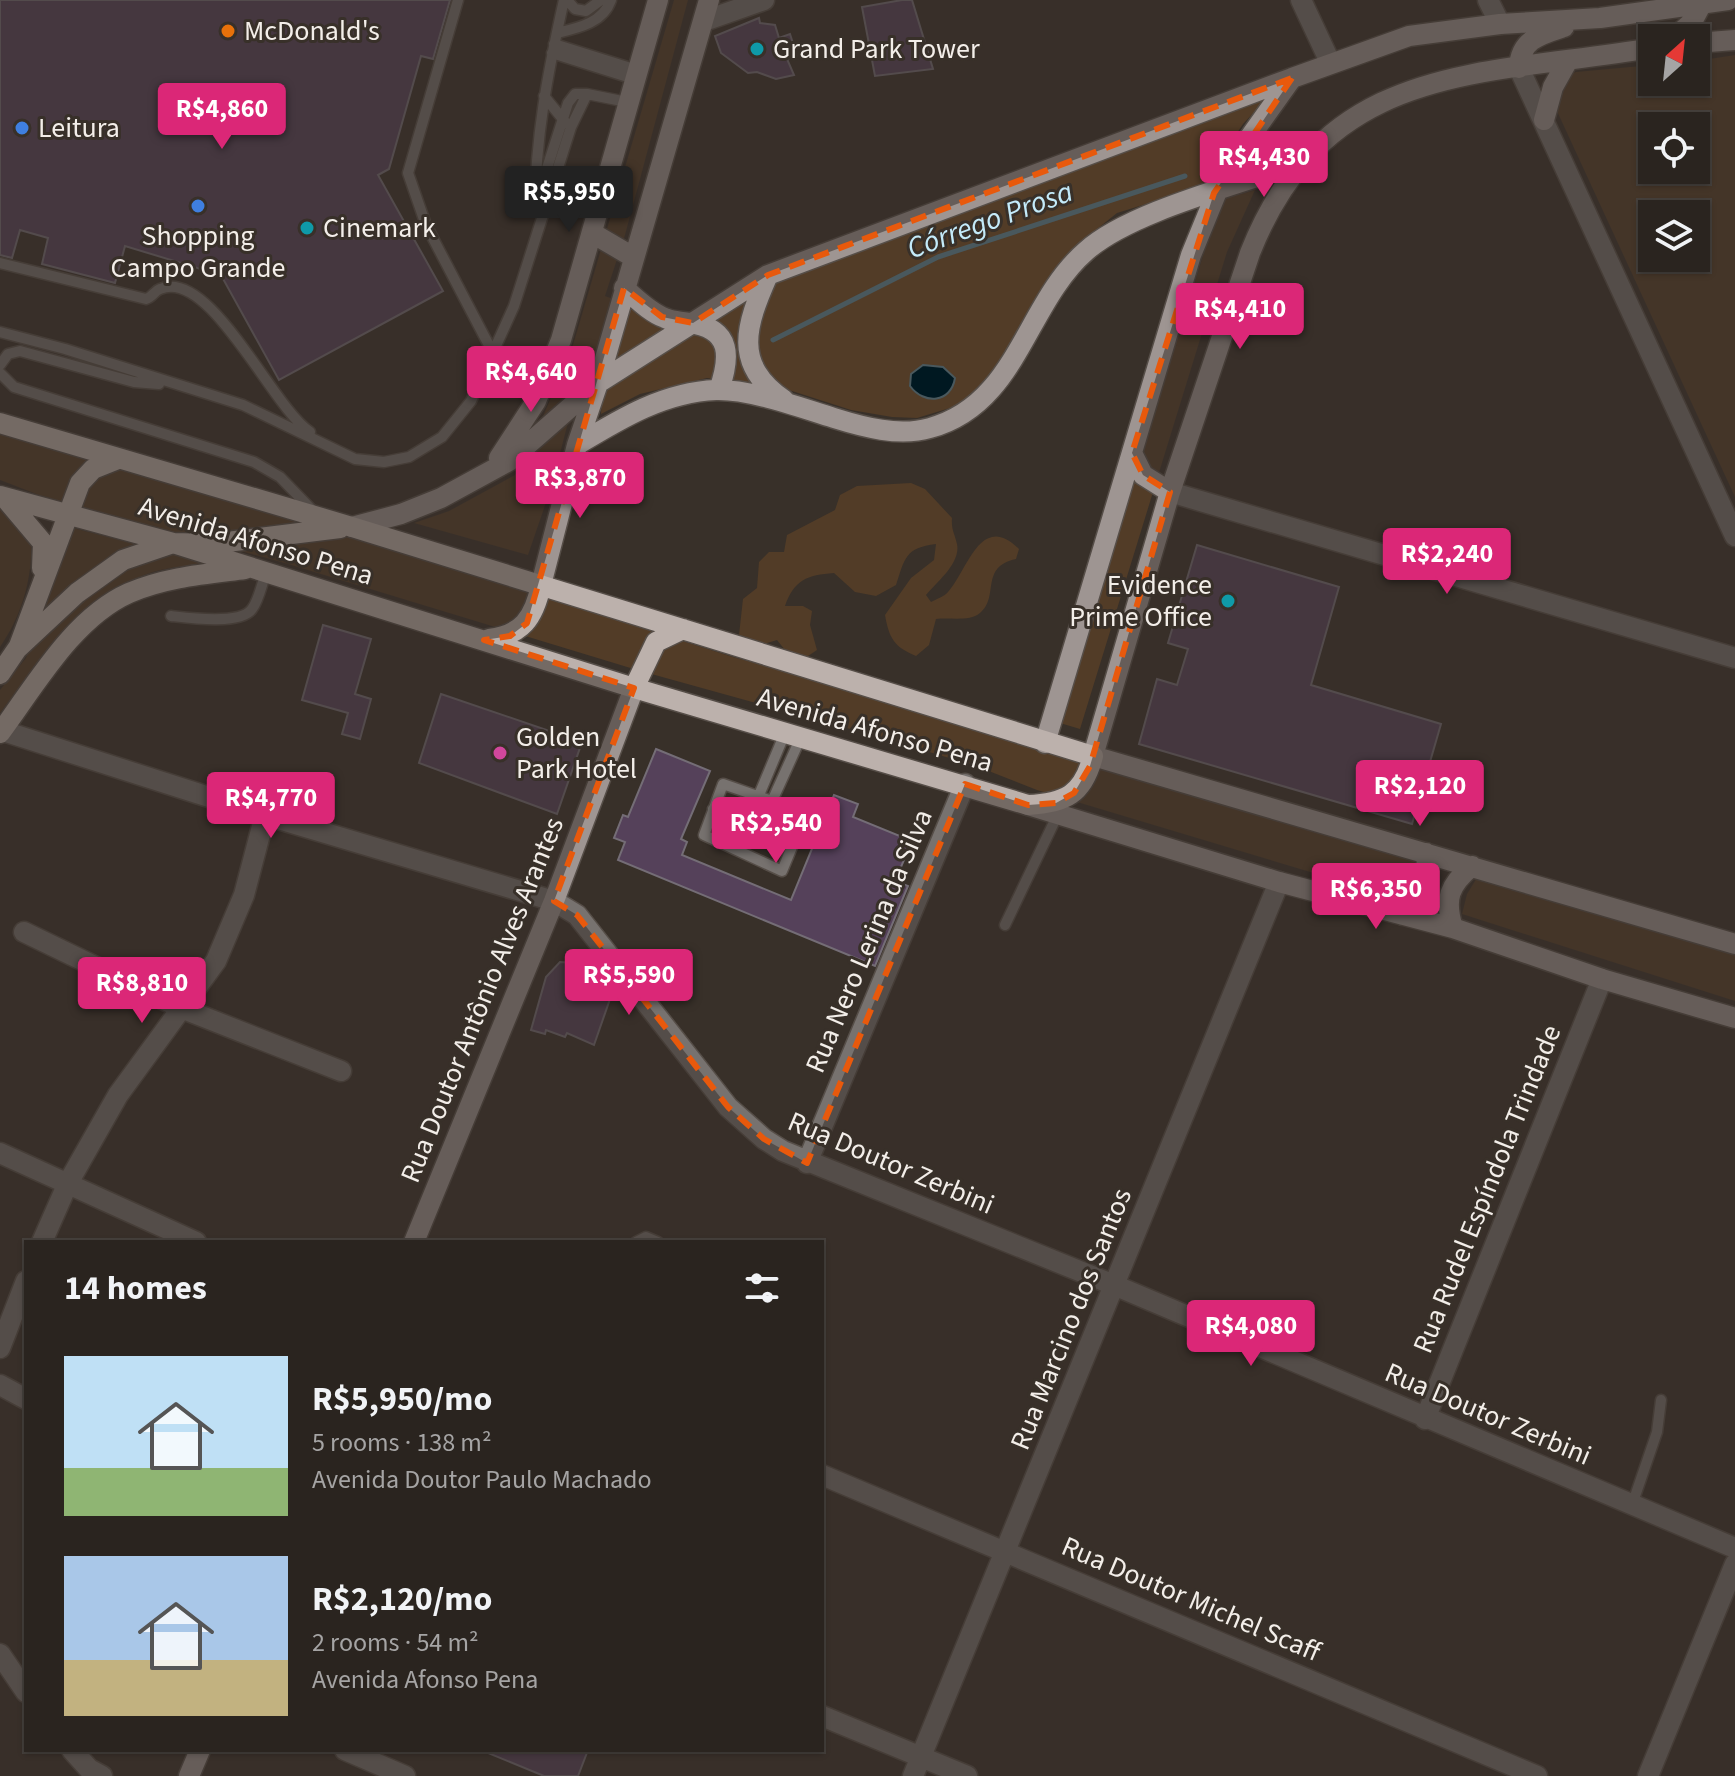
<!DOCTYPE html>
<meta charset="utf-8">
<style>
body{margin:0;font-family:"Source Sans 3",sans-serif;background:#322c28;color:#f1f3f6;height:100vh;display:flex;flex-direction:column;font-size:30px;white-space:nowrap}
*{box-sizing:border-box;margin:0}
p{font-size:26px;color:#a5a4a4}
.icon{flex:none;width:44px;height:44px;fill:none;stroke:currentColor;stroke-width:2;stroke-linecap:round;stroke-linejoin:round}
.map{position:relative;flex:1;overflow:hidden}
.drawer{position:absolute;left:24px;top:1240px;width:800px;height:512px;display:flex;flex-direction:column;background:#2a241f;border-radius:0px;box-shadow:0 2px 6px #0004,0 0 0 2px #46413d}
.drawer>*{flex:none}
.needle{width:52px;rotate:27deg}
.tools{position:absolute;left:1638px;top:24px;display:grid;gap:16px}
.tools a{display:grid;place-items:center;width:72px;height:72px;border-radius:0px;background:#2a241f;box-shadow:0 2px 6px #0004,0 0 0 2px #46413d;font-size:40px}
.price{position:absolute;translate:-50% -68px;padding:0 18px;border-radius:8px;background:#db2777;color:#fff;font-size:26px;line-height:52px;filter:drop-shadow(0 2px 4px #0008)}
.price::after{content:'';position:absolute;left:50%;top:48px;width:24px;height:18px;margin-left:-12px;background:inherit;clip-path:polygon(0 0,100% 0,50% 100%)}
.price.current{background:#222;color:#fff}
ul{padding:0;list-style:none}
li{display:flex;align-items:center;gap:24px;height:200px;padding:0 40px}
li span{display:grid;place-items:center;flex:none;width:224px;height:160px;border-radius:0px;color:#555}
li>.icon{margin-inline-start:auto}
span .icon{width:96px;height:96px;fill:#fffc;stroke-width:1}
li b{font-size:34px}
h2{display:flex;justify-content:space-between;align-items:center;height:96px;padding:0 40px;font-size:34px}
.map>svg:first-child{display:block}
.green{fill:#523c27;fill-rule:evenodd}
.water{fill:#001821;stroke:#49585d;stroke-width:2}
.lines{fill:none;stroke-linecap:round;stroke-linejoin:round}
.stream{stroke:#49585d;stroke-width:5}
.building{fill:#55415a;stroke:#746d76;stroke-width:2}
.lane-casing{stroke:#564e48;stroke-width:13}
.street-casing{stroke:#564e48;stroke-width:23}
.secondary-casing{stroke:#564e48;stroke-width:23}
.primary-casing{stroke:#564e48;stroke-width:23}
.lane{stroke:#77726f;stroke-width:10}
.street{stroke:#77726f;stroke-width:20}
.secondary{stroke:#9e9592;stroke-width:20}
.primary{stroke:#bcb1ac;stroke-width:20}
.marked{fill:none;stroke:#e8590c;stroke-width:6;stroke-dasharray:16 10;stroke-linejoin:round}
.food-dot{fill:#e8710a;stroke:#383029;stroke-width:3}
.culture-dot{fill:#0f9aa8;stroke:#383029;stroke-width:3}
.shop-dot{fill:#3f7fe0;stroke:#383029;stroke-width:3}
.hotel-dot{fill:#d1479c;stroke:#383029;stroke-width:3}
.labels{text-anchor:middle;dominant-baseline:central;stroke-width:6;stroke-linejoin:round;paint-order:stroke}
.poi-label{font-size:28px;fill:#f3eee9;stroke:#383029;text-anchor:start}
.street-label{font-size:28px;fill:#f3eee9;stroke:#383029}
.water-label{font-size:30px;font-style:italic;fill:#c4ebfa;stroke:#383029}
</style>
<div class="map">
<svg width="1735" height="1776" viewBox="0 0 1735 1776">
<rect width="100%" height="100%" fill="#383029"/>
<!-- green -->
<path class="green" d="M674,0H688L625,235L605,296L632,306L663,330L576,392L551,488L528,555L414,523L449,511L515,475L528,452L573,345Z
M1735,55V497L1556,109C1556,94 1560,77 1576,72L1652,65V82H1696V61ZM1652,126H1696V170H1652ZM1652,214H1696V258H1652Z
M1268,97L1243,124L1201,187L1117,213L1071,250L1008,356L983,387L960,405L917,418L892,417L851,410L792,391L707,378L640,394L601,414L602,394L686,336L784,277Z
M1255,190L1227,252L1080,729L1060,723L1220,200Z
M0,434L329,529L733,657L1093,756L1414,855C1418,877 1417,886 1397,898L1037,790L976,766L879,737L637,670L288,564L39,495L0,480Z
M911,483L925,489L952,518C951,530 955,534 957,544C961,563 937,582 926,595L931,602C936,599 944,597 948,592C968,569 981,511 1019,549L1016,559C979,567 1000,597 980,613C969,622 950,617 936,619L929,645L916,656C894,647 889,638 885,615L911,578L934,560L936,544C905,548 905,558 896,585L876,596L855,592L834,573C807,575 794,580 785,606H803L812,611L810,625L817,650L805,658L789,655L777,640L764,644L739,635L743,599L757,588L759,562L769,552H784L787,535L835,510L840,495L857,486Z
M0,509L31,540C33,577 22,616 0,647Z
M69,527L227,567C211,567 193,565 177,567C95,577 46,654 0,713V690L26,658Z
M1478,876L1735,952V1001L1462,914L1467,894Z"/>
<!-- water -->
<path class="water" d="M923,365L943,367L955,378C951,403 924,405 910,386L911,374Z"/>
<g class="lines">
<!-- stream -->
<path class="stream" d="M773,340L938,257L1185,176"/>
</g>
<!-- building -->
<path class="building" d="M0,0H450L433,59L421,56L389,169L378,175L443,291L279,380L216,266L207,271L125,246L115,283L42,264L48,238L20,230L12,258L0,255Z
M902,0H912L933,69L875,76L862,7Z
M759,18L760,23L775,25L779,38L790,34L797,56L787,59L794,75L776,79L757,72L748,73L721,53L715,36Z
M1197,545L1339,587L1311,685L1441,724L1412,824L1139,744L1157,679L1177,685L1188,649L1168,643Z
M323,625L371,639L355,694L371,699L360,739L342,734L348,713L302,700Z
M441,694L582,742L557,814L419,763Z
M656,749L710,771L681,839L687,842L682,855L791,900L834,795L858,804L853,817L912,841L895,881L908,886L875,966L618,860L625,842L614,838L623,815L628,817Z
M560,962L575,963L582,967L610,999L594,1045L567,1033L565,1037L546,1030L545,1034L531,1030L546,977Z
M481,1750H588L578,1776H544Z"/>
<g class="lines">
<!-- lane casing -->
<g class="lane-casing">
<path id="lane" d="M458,0L408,173L426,225L493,353
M567,0L575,9L586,11L601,0
M557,33C578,28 603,23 611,0
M554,44L637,70
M552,53L634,79
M544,96L566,123
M539,193L568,103L575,94H587
M535,211C535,138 548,71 564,0
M0,263L146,299C153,297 154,291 160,289C210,267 272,407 310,432
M0,332L65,349L243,405L355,459L384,462L409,457L442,437L471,401L514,306L571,127L587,94L627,102
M0,365L8,354L20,351L134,382L159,384
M0,373L14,387L254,462L280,477L313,511
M171,616C189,618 241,625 252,609C259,600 262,583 266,573
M723,784L806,813L782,871L704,835Z
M759,795L785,733
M773,799L801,737
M713,809L794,842
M1005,925L1058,814
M636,1242L646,1237L658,1242
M1632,1505L1657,1432L1661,1400"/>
</g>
<!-- street casing -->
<g class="street-casing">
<path id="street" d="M1301,0L1330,62
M1488,0L1500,24
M704,21L764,0
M1519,68L1735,536
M1170,492L1735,658
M0,730L265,815L554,901L577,915L728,1107L764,1139L783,1151L1114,1285L1735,1548
M24,932L181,1008L341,1071
M0,1153L196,1242
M807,1163L965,784
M42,1242L68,1183L118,1095L216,961L244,895L265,815
M0,1348L26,1281
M0,1385L26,1399
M1425,1419L1602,979
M822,1475L1537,1776
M0,1654L26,1692
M822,1716L967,1776
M72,1750L89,1769L102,1776
M345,1750L405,1776
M913,1776L1279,882
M1648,1776L1735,1564"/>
</g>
<!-- secondary casing -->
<g class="secondary-casing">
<path id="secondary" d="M1674,38L1692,22L1701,5
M1696,43L1735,40
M1652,48C1478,77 1326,61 1250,253L1170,492L1093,756L1735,944
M1519,68C1520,40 1539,35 1564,27
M1544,120L1553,87L1567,62
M592,233L633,257
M768,275C746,325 732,364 784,400
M624,288C636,298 649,312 665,318C673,322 681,321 690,323C733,329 730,358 719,390
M577,445C620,419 664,392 716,390C751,389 801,408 834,418C863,427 899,437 930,428C1018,404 1025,304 1086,251C1131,211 1239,185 1298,163
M1132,453L1143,475L1170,492
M499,458L536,401L561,340L658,0
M352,527L401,514L441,498L509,461L598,383L768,275L1292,78
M541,585L577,445L598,383L709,0
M1045,743L1191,255L1225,172L1292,78L1409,36L1500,24L1600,18L1728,0
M1028,805L1279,882L1453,928L1602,979L1735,1018
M1403,915L1428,882L1426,853
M1453,928C1444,899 1449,885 1472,866
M414,1242L554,901L634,688
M189,1776L200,1750"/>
</g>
<!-- primary casing -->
<g class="primary-casing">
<path id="primary" d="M0,423L352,527L1093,756C1083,795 1065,803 1028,805L634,688L173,543L0,496
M5,498L43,543L42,568
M489,639C522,635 534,618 541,585
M19,646L80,483L93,469L118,459
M0,674L17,649L77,593L123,560L173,543L211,544L340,528
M634,688L656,642L683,629
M0,733C35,686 73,618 129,593C166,577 206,574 245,569"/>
</g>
<!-- lane -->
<use href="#lane" class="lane"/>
<!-- street -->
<use href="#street" class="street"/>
<!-- secondary -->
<use href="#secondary" class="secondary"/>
<!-- primary -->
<use href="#primary" class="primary"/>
</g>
<!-- marked area -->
<path d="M0 0H1735V1776H0ZM1292,78L1214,193L1132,453L1143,475L1170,492L1090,766L1074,793L1056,803L1028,805L965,784L807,1163L764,1139L728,1107L577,915L554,901L634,688L484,640L510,636L527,623L624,288L662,317L693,323L768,275Z" fill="#383029" fill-opacity=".55" fill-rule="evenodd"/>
<path class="marked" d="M1292,78L1214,193L1132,453L1143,475L1170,492L1090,766L1074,793L1056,803L1028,805L965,784L807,1163L764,1139L728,1107L577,915L554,901L634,688L484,640L510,636L527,623L624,288L662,317L693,323L768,275Z"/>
<!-- markers -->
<circle class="food-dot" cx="228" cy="31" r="8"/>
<g class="culture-dot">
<circle cx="757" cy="49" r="8"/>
<circle cx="307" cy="228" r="8"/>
<circle cx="1228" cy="601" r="8"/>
</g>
<g class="shop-dot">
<circle cx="22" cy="128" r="8"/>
<circle cx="198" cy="206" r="8"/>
</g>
<circle class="hotel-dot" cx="500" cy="753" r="8"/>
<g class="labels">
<!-- poi labels -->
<g class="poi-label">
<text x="244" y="31">McDonald's</text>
<text x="773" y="49">Grand Park Tower</text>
<text x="38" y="128">Leitura</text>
<text x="323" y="228">Cinemark</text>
<text x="198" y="236" text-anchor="middle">Shopping<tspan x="198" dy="32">Campo Grande</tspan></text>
<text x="1212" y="585" text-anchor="end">Evidence<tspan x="1212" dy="32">Prime Office</tspan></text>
<text x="516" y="737">Golden<tspan x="516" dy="32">Park Hotel</tspan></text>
</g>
<!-- street labels -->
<g class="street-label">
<text transform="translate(256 541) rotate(17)">Avenida Afonso Pena</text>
<text transform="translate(875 730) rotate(16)">Avenida Afonso Pena</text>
<text transform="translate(869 941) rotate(-67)">Rua Nero Lerina da Silva</text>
<text transform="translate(482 1000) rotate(-68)">Rua Doutor Antônio Alves Arantes</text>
<text transform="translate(891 1163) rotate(23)">Rua Doutor Zerbini</text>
<text transform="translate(1487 1189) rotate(-68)">Rua Rudel Espíndola Trindade</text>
<text transform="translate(1071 1319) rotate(-68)">Rua Marcino dos Santos</text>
<text transform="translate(1488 1414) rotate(23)">Rua Doutor Zerbini</text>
<text transform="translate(1191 1599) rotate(23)">Rua Doutor Michel Scaff</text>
</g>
<!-- water labels -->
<g class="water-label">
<text transform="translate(990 220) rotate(-20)">Córrego Prosa</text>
</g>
</g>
</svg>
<div class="tools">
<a><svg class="needle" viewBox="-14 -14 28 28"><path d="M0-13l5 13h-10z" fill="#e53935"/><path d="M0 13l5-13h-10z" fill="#a5a4a4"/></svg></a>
<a><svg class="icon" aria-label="locate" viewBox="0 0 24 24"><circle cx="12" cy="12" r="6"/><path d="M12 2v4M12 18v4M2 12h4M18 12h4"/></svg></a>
<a><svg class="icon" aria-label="layers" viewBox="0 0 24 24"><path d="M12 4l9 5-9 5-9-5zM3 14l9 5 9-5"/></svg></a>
</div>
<b class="price" style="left:222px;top:151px">R$4,860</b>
<b class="price" style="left:1264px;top:199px">R$4,430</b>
<b class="price current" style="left:569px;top:234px">R$5,950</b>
<b class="price" style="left:1240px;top:351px">R$4,410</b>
<b class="price" style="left:531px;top:414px">R$4,640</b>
<b class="price" style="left:580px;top:520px">R$3,870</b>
<b class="price" style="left:1447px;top:596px">R$2,240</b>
<b class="price" style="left:1420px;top:828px">R$2,120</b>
<b class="price" style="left:271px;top:840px">R$4,770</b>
<b class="price" style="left:776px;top:865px">R$2,540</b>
<b class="price" style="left:1376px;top:931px">R$6,350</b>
<b class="price" style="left:629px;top:1017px">R$5,590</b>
<b class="price" style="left:142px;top:1025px">R$8,810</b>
<b class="price" style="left:1251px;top:1368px">R$4,080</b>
<section class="drawer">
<h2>14 homes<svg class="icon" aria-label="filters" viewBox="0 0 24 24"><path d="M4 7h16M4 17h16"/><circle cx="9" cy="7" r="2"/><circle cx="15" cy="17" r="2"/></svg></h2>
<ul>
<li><span style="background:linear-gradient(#bfe0f5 70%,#8fb573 0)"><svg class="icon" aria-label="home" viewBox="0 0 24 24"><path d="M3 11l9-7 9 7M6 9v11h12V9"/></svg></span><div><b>R$5,950/mo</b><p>5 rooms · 138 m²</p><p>Avenida Doutor Paulo Machado</p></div></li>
<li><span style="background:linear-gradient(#a9c7e8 65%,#c2b280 0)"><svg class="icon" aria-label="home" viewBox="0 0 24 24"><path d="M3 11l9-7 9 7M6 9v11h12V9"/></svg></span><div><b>R$2,120/mo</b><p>2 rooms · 54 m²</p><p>Avenida Afonso Pena</p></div></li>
</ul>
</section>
</div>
